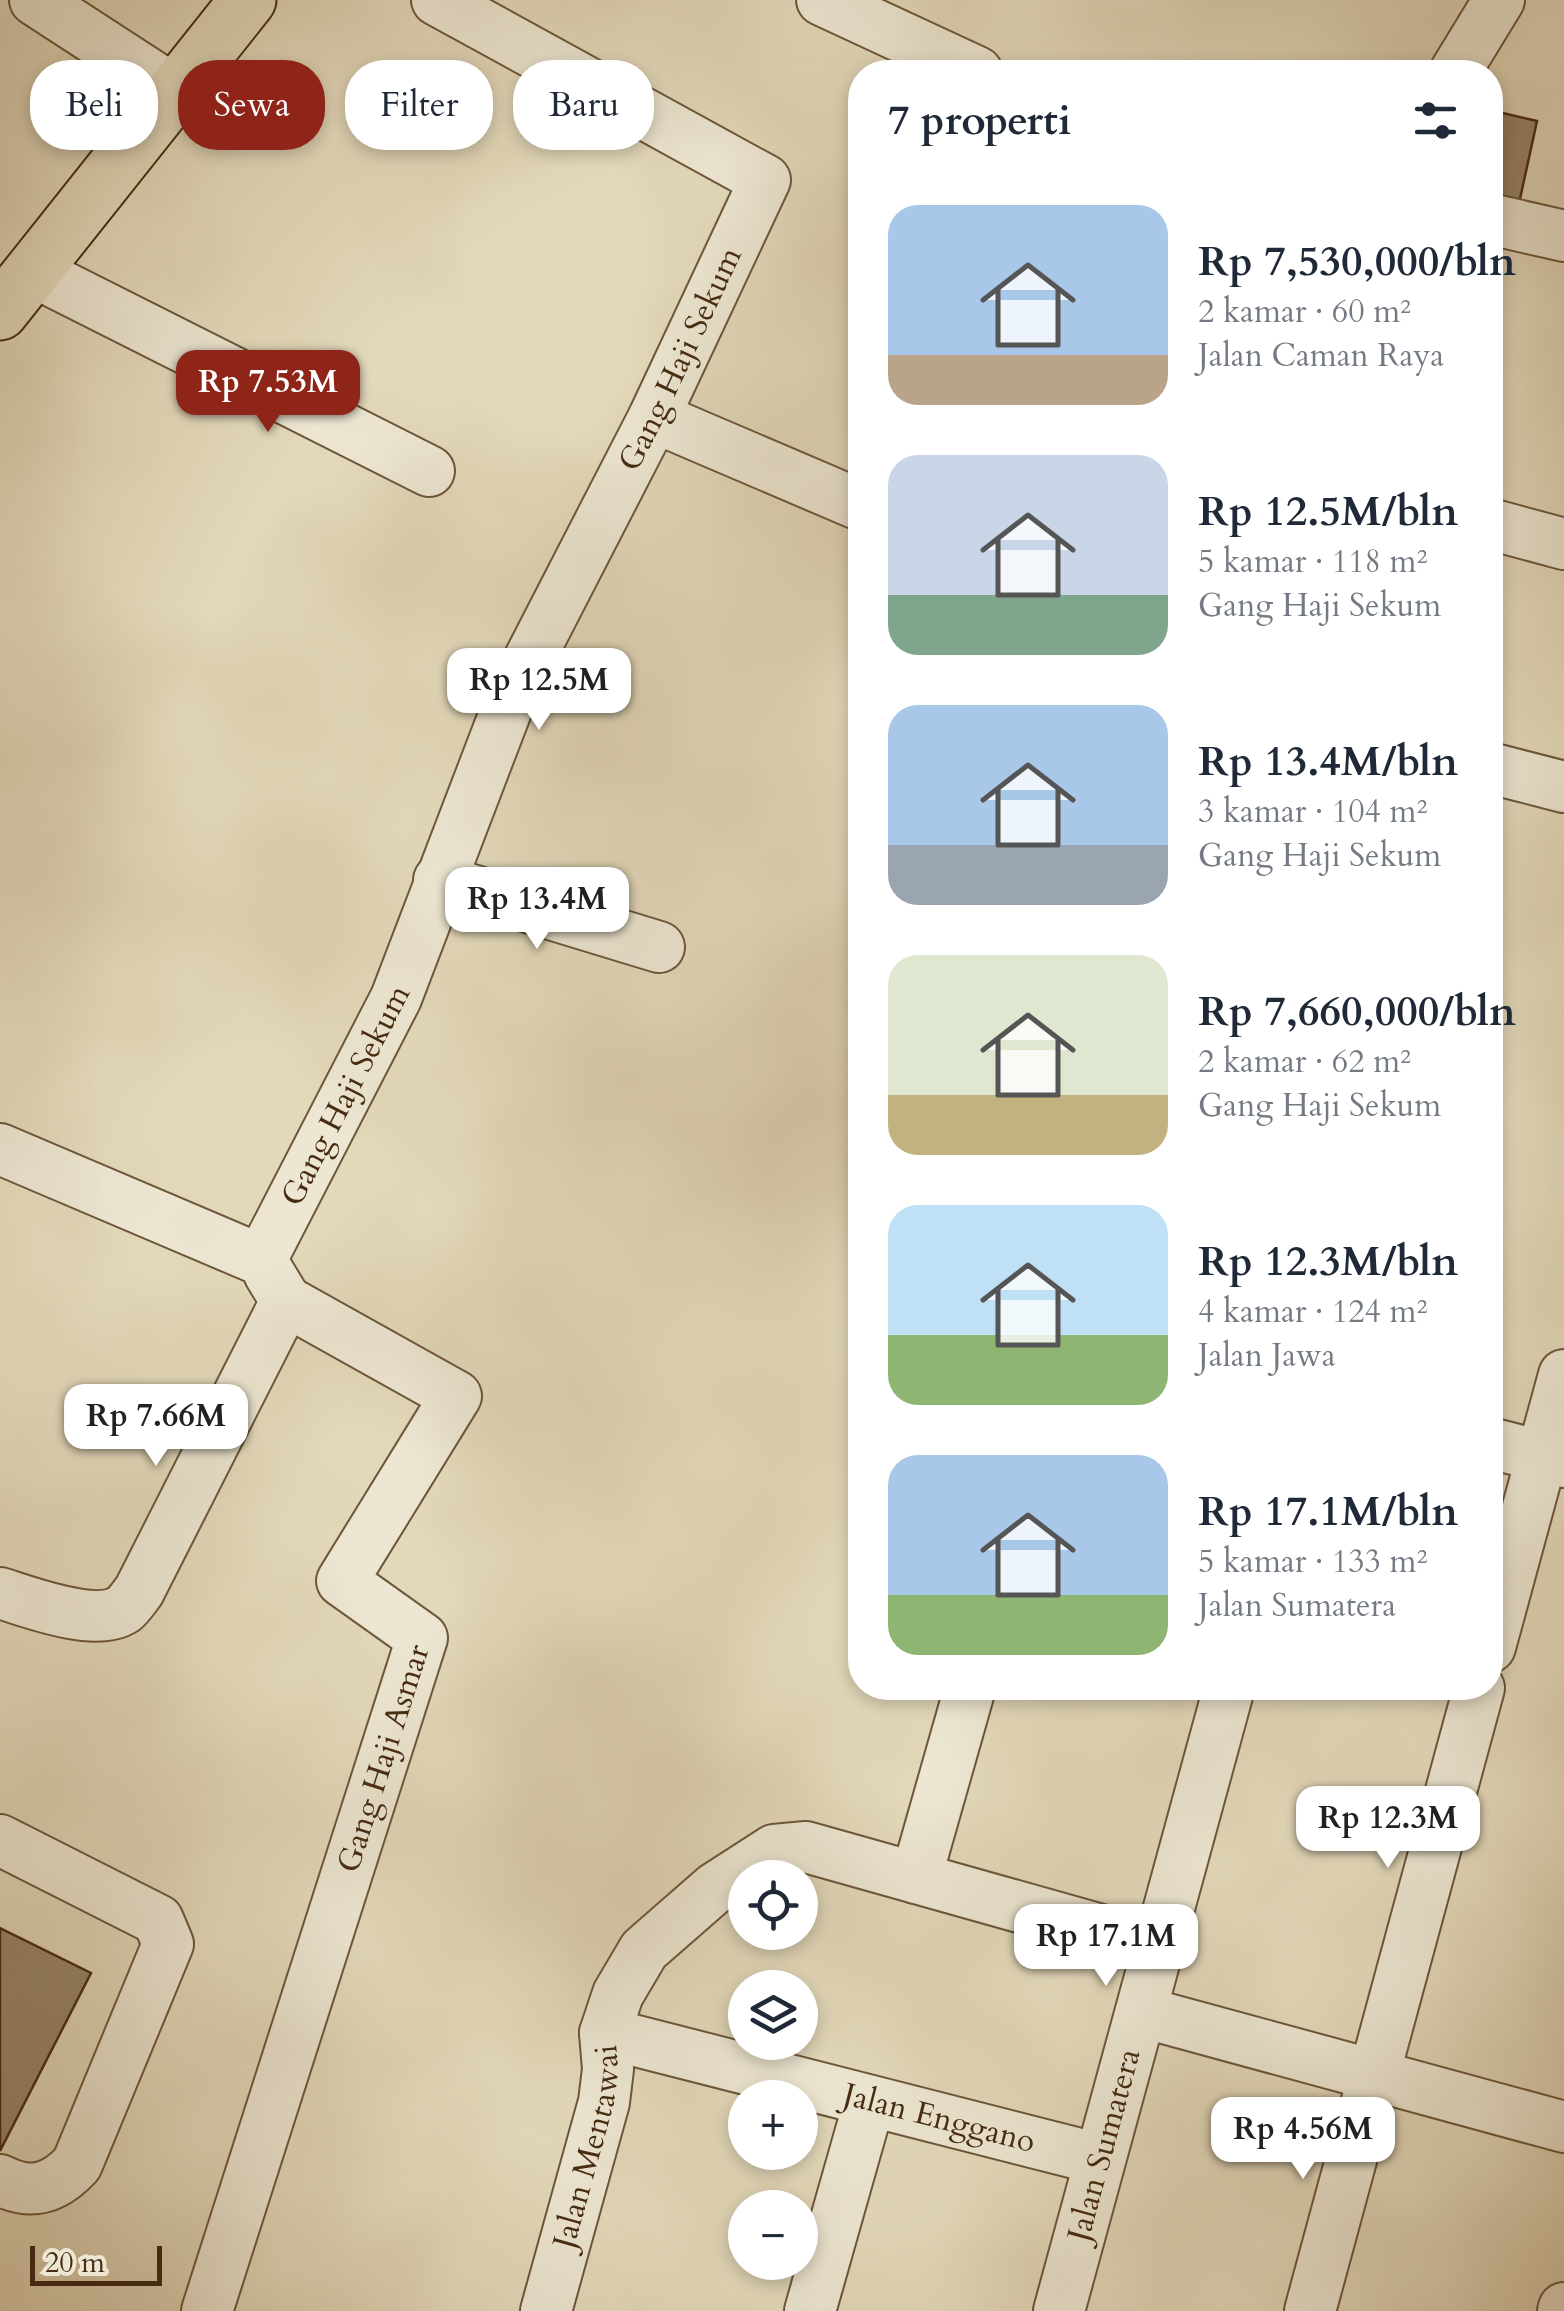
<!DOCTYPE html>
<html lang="id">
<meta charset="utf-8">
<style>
body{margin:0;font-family:Cardo,serif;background:#f6f6f7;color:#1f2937;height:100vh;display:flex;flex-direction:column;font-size:38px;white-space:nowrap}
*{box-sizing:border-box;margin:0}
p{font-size:32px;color:#747a83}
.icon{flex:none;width:55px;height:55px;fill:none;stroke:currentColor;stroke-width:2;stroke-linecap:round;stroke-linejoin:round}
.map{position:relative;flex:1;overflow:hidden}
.side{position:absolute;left:848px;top:60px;width:655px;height:1640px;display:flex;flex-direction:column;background:#fff;border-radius:40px;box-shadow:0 5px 15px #0003}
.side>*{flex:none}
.hud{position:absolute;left:30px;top:60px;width:668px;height:90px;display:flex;gap:20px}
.fabs{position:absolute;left:728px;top:1860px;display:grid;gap:20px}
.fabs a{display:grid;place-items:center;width:90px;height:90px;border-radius:50%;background:#fff;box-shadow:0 5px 15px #0003;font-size:50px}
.scale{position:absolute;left:30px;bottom:25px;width:132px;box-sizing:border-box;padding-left:10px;border:5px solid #462b10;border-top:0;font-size:28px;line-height:35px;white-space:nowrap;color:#462b10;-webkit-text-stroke:8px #ece6d2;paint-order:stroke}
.price{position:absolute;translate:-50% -85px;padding:0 22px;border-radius:20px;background:#fff;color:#222;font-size:32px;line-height:65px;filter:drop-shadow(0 2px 5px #0008)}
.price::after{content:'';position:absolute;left:50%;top:60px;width:30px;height:22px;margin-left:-15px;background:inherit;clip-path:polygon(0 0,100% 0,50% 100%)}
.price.active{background:#8f2418;color:#fff}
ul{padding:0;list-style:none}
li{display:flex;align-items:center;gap:30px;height:250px;padding:0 40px}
li span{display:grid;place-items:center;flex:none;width:280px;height:200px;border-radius:30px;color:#555}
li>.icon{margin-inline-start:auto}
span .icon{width:120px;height:120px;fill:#fffc;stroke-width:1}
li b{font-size:42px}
h2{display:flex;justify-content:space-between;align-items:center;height:120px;padding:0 40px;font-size:42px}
.tag{padding:0 35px;border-radius:40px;background:#fff;box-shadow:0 5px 15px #0003;font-size:35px;line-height:90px}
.tag.active{background:#8f2418;color:#fff}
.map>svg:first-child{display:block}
.building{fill:#978568;stroke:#462b10;stroke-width:2.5}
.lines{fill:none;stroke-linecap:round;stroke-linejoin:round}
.minor-casing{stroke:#6d563a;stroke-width:54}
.major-casing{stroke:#462b10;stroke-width:59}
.minor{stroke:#ece6d2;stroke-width:50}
.major{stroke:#e2d8ba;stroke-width:55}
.labels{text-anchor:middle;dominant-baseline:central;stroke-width:8;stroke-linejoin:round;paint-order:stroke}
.street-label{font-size:32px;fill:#462b10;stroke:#ece6d2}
</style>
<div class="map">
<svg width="1564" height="2311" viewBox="0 0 1564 2311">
<rect width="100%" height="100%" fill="#e2d8ba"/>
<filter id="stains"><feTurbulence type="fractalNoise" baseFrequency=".002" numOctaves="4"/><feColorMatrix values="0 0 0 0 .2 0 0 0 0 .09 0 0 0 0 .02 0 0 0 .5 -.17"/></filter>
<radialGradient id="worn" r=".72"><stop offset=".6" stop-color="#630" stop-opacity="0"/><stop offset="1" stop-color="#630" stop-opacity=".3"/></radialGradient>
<!-- building -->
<path class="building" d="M1490,110L1537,121L1518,208L1490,202Z
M0,1928L91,1973L0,2151Z"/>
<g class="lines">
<!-- minor casing -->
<g class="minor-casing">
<g id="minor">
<path d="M35,0L175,91"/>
<path d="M822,0L977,72"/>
<path d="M1455,72L1499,0"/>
<path d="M1490,219L1564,236"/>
<path d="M32,271L429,471"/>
<path d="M654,417L860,505"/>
<path d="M1490,524L1564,544"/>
<path d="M1490,768L1564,787"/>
<path d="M439,880L659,947"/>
<path d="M0,1149L261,1260"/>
<path id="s1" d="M261,1260L396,998L515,687L654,417L765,180L437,0"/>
<path d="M1490,1443L1564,1462"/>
<path d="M0,1593C29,1602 96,1628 124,1609C129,1605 135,1596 139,1591L286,1301L269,1273"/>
<path d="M1490,1647L1564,1375"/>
<path d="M0,1840L158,1920L168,1944L77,2164C54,2189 31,2196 0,2180"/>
<path d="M916,1878L970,1688"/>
<path d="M1142,2012L1564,2127"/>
<path id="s2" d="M605,2033L1099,2159"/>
<path id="s3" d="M207,2311L422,1638L342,1581L456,1396L286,1301"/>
<path id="s4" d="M546,2311L604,2102L608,2069L605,2033L618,1994L644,1950L715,1888L774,1850L806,1847L1158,1946"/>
<path d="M810,2311L869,2103"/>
<path id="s5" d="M1059,2311L1229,1688"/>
<path d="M1310,2311L1479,1688"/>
<path d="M1563,2311L1564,2308"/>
</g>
</g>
<!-- major casing -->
<g class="major-casing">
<path id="major" d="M0,312L248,0"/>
</g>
<!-- minor -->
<use href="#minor" class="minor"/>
<!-- major -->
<use href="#major" class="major"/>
</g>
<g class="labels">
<!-- street labels -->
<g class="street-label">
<text stroke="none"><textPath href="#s1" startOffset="995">Gang Haji Sekum</textPath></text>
<text stroke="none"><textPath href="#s1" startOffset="185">Gang Haji Sekum</textPath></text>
<text stroke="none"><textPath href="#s3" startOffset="580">Gang Haji Asmar</textPath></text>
<text stroke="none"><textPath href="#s2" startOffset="345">Jalan Enggano</textPath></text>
<text stroke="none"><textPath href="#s5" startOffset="172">Jalan Sumatera</textPath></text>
<text stroke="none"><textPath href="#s4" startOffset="170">Jalan Mentawai</textPath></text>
</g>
</g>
<rect width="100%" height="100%" filter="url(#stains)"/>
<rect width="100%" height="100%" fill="url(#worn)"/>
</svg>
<div class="fabs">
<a><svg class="icon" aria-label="locate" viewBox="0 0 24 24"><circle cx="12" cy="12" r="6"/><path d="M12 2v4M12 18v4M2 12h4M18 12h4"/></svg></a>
<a><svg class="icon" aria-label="layers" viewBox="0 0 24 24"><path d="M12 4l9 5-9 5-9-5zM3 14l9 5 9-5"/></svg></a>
<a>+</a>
<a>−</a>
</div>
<div class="scale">20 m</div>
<b class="price active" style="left:268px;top:435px">Rp 7.53M</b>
<b class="price" style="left:539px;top:733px">Rp 12.5M</b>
<b class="price" style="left:537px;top:952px">Rp 13.4M</b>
<b class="price" style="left:156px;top:1469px">Rp 7.66M</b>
<b class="price" style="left:1388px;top:1871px">Rp 12.3M</b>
<b class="price" style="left:1106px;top:1989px">Rp 17.1M</b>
<b class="price" style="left:1303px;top:2182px">Rp 4.56M</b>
<div class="hud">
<a class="tag">Beli</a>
<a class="tag active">Sewa</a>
<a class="tag">Filter</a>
<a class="tag">Baru</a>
</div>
<section class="side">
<h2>7 properti<svg class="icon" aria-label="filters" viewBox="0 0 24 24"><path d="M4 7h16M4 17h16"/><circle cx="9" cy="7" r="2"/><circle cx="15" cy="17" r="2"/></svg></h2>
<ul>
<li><span style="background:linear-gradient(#a9c7e8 75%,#b9a48a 0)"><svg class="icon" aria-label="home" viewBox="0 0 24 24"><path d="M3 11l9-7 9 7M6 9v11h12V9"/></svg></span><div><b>Rp 7,530,000/bln</b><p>2 kamar · 60 m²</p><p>Jalan Caman Raya</p></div></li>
<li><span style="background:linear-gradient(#c9d6e8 70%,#7fa58c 0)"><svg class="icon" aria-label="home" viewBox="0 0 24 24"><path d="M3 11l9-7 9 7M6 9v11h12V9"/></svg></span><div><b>Rp 12.5M/bln</b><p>5 kamar · 118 m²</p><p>Gang Haji Sekum</p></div></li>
<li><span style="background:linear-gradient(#a9c7e8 70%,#9aa5b1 0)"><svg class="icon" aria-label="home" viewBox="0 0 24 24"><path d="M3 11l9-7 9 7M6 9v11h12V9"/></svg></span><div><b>Rp 13.4M/bln</b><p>3 kamar · 104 m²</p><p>Gang Haji Sekum</p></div></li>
<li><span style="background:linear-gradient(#dfe7d0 70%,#c2b280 0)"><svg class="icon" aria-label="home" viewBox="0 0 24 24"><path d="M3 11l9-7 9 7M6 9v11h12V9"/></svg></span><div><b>Rp 7,660,000/bln</b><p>2 kamar · 62 m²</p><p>Gang Haji Sekum</p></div></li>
<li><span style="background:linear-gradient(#bfe0f5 65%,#8fb573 0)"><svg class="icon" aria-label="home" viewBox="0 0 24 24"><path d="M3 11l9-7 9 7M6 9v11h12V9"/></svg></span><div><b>Rp 12.3M/bln</b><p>4 kamar · 124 m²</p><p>Jalan Jawa</p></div></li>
<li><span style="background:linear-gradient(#a9c7e8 70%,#8fb573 0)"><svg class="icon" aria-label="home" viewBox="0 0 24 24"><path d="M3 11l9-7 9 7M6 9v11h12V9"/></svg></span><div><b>Rp 17.1M/bln</b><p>5 kamar · 133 m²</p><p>Jalan Sumatera</p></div></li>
</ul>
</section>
</div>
